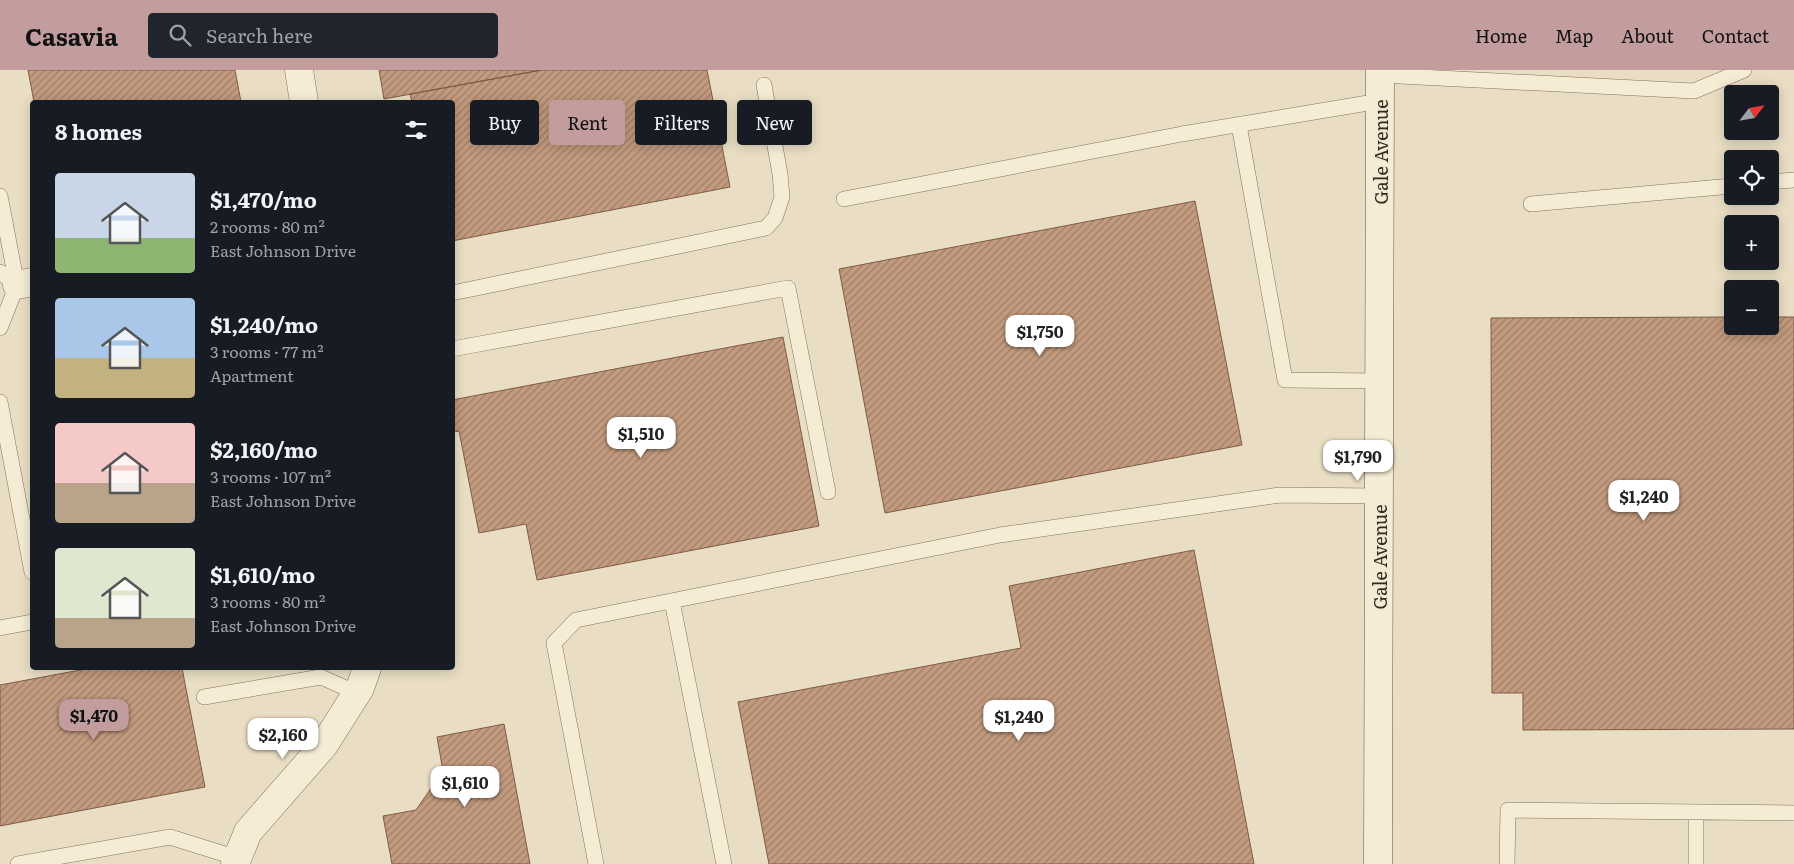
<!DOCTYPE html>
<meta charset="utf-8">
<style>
body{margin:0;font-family:Literata,serif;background:#20242c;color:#f1f3f6;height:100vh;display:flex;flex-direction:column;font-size:19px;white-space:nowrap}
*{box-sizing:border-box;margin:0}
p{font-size:16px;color:#9ea1a6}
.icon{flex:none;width:28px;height:28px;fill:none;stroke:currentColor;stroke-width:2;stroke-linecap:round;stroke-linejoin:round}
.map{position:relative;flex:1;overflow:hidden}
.panel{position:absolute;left:30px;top:30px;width:425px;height:570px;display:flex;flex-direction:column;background:#171b24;border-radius:5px;box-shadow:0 2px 12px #0003}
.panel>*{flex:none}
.guide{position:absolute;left:470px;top:30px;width:475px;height:45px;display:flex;gap:10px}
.needle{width:32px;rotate:59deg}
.tools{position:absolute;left:1724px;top:15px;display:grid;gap:10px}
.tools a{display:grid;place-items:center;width:55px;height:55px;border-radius:5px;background:#171b24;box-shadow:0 2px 12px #0003;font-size:25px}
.price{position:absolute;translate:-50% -42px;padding:0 11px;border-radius:10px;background:#fff;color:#222;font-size:16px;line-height:32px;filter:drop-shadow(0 1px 2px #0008)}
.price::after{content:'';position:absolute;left:50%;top:30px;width:15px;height:11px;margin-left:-8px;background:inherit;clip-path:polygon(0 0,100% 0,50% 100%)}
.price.current{background:#c39d9e;color:#111}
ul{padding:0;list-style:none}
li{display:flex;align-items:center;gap:15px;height:125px;padding:0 25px}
li span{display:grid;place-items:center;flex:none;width:140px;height:100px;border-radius:5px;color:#555}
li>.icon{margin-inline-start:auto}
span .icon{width:60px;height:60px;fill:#fffc;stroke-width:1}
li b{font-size:21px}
h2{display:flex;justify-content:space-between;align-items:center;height:60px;padding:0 25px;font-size:21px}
.pill{padding:0 18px;border-radius:5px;background:#171b24;box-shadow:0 2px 12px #0003;font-size:18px;line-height:45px}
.pill.current{background:#c39d9e;color:#111}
header{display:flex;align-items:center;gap:30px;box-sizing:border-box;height:70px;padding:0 25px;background:#c39d9e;color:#111}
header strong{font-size:24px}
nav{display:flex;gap:28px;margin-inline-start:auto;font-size:18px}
.search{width:350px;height:45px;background:#20242c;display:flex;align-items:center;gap:12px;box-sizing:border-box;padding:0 18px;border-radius:5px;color:#9ea1a6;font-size:19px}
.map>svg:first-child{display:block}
.building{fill:url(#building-hatch);stroke:#7e5c45}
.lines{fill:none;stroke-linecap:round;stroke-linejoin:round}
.lane-casing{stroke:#82715c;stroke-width:16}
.street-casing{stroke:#82715c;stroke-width:29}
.secondary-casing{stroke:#645240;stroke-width:29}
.lane{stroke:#f5ecd6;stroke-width:15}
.street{stroke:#f5ecd6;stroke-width:28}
.secondary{stroke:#f5ecd6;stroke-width:28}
.labels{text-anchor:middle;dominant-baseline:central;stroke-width:4;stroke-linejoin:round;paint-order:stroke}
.street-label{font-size:18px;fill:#33291f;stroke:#f1e9d3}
</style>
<header>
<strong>Casavia</strong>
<div class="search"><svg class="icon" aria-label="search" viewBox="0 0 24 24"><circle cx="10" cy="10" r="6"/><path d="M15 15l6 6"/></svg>Search here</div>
<nav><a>Home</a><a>Map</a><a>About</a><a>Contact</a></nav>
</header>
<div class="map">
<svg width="1794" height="794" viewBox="0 0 1794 794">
<defs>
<pattern id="building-hatch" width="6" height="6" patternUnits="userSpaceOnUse" patternTransform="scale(1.25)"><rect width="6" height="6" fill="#c39b7e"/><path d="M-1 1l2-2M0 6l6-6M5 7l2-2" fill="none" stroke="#9f7e67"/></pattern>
</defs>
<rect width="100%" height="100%" fill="#e9dec4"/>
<!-- building -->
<path class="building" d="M28,0H235L241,32H34Z
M379,0H542L384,29Z
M542,0H707L730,117L452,171V32H412L410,24Z
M1195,131L1242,375L885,443L839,199Z
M1732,247V256H1770V247H1794V659L1523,660V623H1492L1491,248Z
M783,267L819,456L537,510L526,454L479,463L459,361L454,362L452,355V330Z
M1194,480L1254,794H769L738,632L1021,578L1009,516Z
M91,598H182L205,717L0,756V615Z
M504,654L530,794H392L383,746L416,740L443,701L437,667Z"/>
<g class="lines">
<!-- lane casing -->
<g class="lane-casing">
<path id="lane" d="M1380,5L1694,21L1744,0
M1239,55L1285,310L1379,311
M1770,112L1794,110
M0,126L17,215L0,258
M844,129L1182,64L1380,31
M1531,134L1732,116
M0,202L17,215
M452,223L766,158L775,148L782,127L780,104L764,15
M452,279L788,218L828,422
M0,332L32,502
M672,531L724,794
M0,558L32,552
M204,627L321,607L357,623
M1696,742V794
M18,794L170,767L237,788
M596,794L554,573L576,550L1000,465L1280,425L1379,426
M1507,794L1508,740L1794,743"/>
</g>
<!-- street casing -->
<g class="street-casing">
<path id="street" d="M299,0L304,32
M17,215L32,212
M235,794L248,762L324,675L360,618L367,598"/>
</g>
<!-- secondary casing -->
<g class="secondary-casing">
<path id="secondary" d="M1378,794L1380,0"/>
</g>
<!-- lane -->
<use href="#lane" class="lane"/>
<!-- street -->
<use href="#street" class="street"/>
<!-- secondary -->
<use href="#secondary" class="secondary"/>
</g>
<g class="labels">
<!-- street labels -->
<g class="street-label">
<text transform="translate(1380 82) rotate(-90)">Gale Avenue</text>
<text transform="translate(1379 487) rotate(-90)">Gale Avenue</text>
</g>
</g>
</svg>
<div class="tools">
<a><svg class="needle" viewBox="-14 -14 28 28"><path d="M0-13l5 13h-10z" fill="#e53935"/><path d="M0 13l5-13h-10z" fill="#9ea1a6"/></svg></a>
<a><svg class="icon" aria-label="locate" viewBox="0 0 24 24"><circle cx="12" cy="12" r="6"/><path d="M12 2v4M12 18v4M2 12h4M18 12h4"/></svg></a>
<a>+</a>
<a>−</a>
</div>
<b class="price" style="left:1040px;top:287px">$1,750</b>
<b class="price" style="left:641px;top:389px">$1,510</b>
<b class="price" style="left:1358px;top:412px">$1,790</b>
<b class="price" style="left:1644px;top:452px">$1,240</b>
<b class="price current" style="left:94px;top:671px">$1,470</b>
<b class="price" style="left:1019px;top:672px">$1,240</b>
<b class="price" style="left:283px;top:690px">$2,160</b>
<b class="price" style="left:465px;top:738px">$1,610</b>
<div class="guide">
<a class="pill">Buy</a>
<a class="pill current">Rent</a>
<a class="pill">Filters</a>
<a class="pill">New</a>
</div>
<section class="panel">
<h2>8 homes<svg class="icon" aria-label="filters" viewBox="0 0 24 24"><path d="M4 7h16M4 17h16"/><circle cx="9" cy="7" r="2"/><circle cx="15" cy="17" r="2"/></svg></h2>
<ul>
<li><span style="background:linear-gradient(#c9d6e8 65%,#8fb573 0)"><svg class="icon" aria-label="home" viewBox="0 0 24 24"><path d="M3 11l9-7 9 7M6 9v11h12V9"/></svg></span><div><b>$1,470/mo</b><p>2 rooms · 80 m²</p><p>East Johnson Drive</p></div></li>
<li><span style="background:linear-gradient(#a9c7e8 60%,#c2b280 0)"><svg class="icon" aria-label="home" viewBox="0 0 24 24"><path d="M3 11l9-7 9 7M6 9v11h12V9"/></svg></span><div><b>$1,240/mo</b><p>3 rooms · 77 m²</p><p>Apartment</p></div></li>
<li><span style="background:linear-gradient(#f6c9c9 60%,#b9a48a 0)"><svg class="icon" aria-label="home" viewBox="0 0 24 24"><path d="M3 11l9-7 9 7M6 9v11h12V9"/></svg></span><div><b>$2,160/mo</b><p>3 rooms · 107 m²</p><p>East Johnson Drive</p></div></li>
<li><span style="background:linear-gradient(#dfe7d0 70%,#b9a48a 0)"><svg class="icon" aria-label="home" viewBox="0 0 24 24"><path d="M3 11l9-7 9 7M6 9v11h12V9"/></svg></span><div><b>$1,610/mo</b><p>3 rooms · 80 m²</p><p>East Johnson Drive</p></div></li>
</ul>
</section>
</div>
